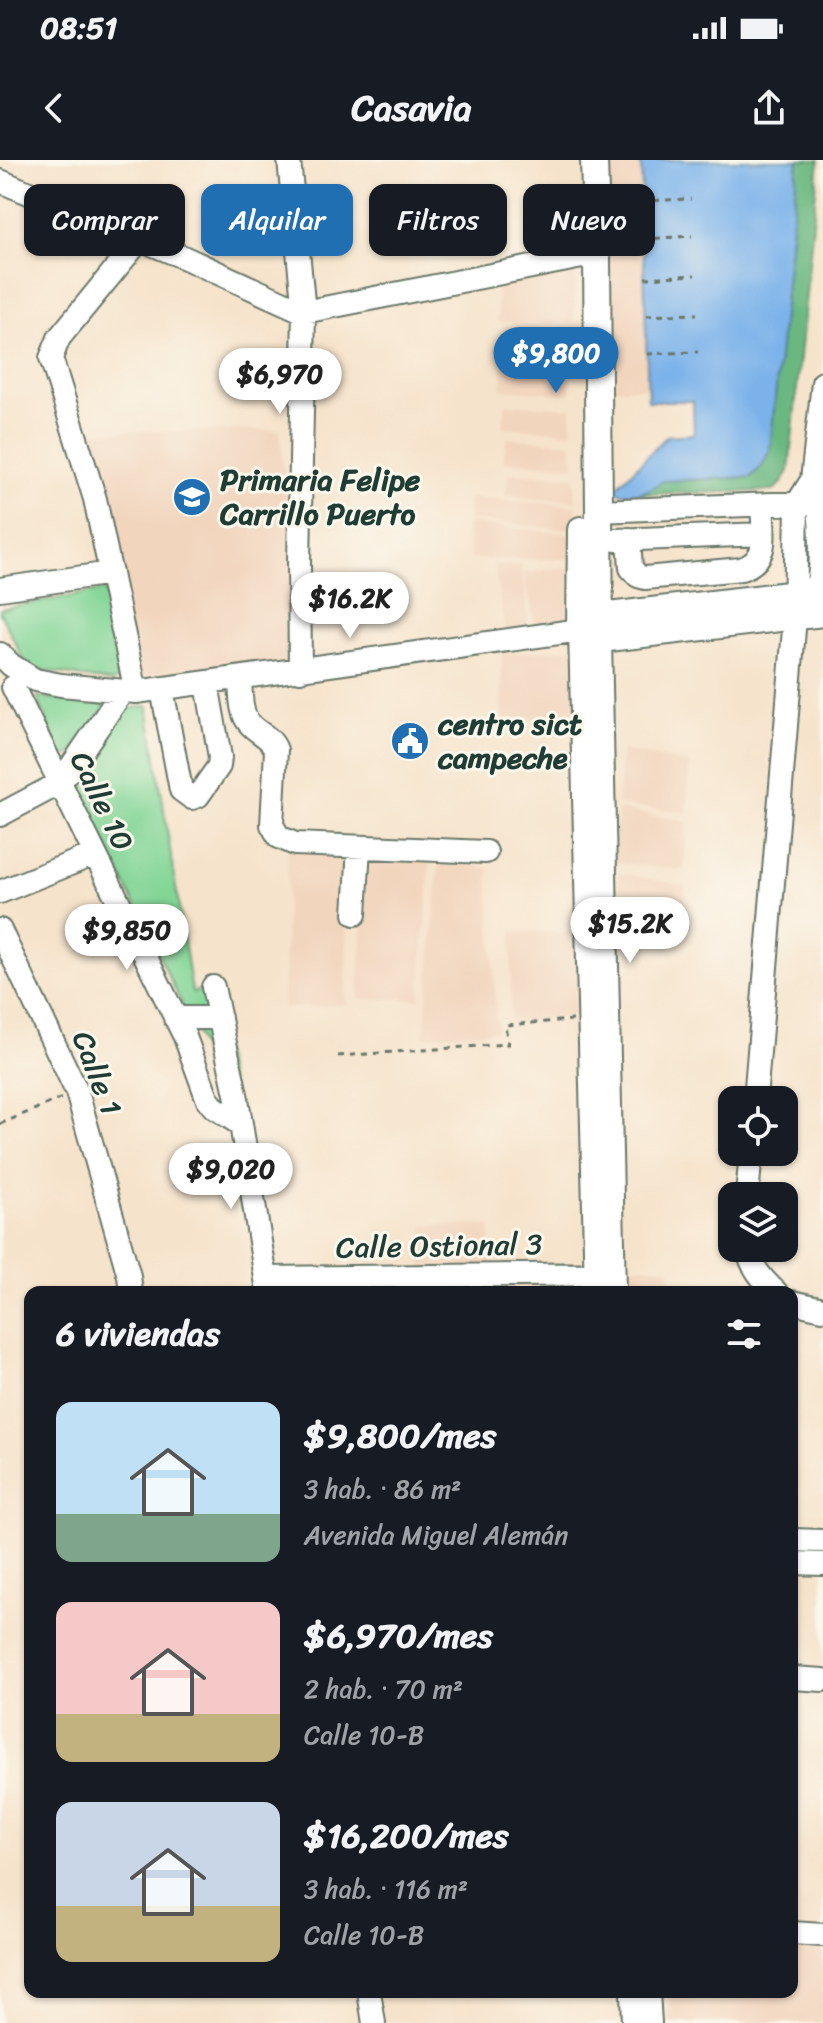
<!DOCTYPE html>
<html lang="es">
<meta charset="utf-8">
<style>
body{margin:0;font-family:Sriracha,sans-serif;background:#242831;color:#f1f3f6;height:100vh;display:flex;flex-direction:column;font-size:30px;white-space:nowrap}
*{box-sizing:border-box;margin:0}
p{font-size:26px;color:#9ea1a6}
.icon{flex:none;width:44px;height:44px;fill:none;stroke:currentColor;stroke-width:2;stroke-linecap:round;stroke-linejoin:round}
.map{position:relative;flex:1;overflow:hidden}
.panel{position:absolute;left:24px;top:1126px;width:774px;height:712px;display:flex;flex-direction:column;background:#171b24;border-radius:16px;box-shadow:0 2px 6px #0004}
.panel>*{flex:none}
.banner{position:absolute;left:24px;top:24px;width:776px;height:72px;display:flex;gap:16px}
.controls{position:absolute;left:718px;top:926px;display:grid;gap:16px}
.controls a{display:grid;place-items:center;width:80px;height:80px;border-radius:16px;background:#171b24;box-shadow:0 2px 6px #0004;font-size:40px}
.price{position:absolute;translate:-50% -68px;padding:0 18px;border-radius:28px;background:#fff;color:#222;font-size:26px;line-height:52px;filter:drop-shadow(0 2px 4px #0008)}
.price::after{content:'';position:absolute;left:50%;top:48px;width:24px;height:18px;margin-left:-12px;background:inherit;clip-path:polygon(0 0,100% 0,50% 100%)}
.price.current{background:#1f6fb2;color:#fff}
ul{padding:0;list-style:none}
li{display:flex;align-items:center;gap:24px;height:200px;padding:0 32px}
li span{display:grid;place-items:center;flex:none;width:224px;height:160px;border-radius:16px;color:#555}
li>.icon{margin-inline-start:auto}
span .icon{width:96px;height:96px;fill:#fffc;stroke-width:1}
li b{font-size:34px}
h2{display:flex;justify-content:space-between;align-items:center;height:96px;padding:0 32px;font-size:34px}
.chip{padding:0 28px;border-radius:16px;background:#171b24;box-shadow:0 2px 6px #0004;font-size:28px;line-height:72px}
.chip.current{background:#1f6fb2;color:#fff}
.status{display:flex;justify-content:space-between;align-items:center;height:56px;padding:0 40px;background:#171b24;direction:ltr}
.status svg{height:22px;fill:currentColor}
header{display:flex;justify-content:space-between;align-items:center;height:104px;padding:0 32px;background:#171b24;font-size:36px;font-weight:800}
.map>svg:first-child{display:block}
.built{fill:#f2d5bd}
.green{fill:#84d697;stroke:#528a66;stroke-width:2}
.forest{fill:#6bb780;stroke:#457a5a;stroke-width:2}
.water{fill:#7bb2ea;stroke:#4d788f;stroke-width:2}
.lines{fill:none;stroke-linecap:round;stroke-linejoin:round}
.minor-casing{stroke:#6a7769;stroke-width:26}
.major-casing{stroke:#6a7769;stroke-width:30}
.path{stroke:#6a7769;stroke-width:3;stroke-dasharray:6 6;stroke-linecap:butt}
.minor{stroke:#fff;stroke-width:22}
.major{stroke:#fff;stroke-width:26}
.labels{text-anchor:middle;dominant-baseline:central;stroke-width:6;stroke-linejoin:round;paint-order:stroke}
.poi-label{font-size:30px;font-weight:bold;fill:#1f3d34;stroke:#fbf7ec;text-anchor:start}
.street-label{font-size:30px;fill:#1f3d34;stroke:#fbf7ec}
</style>
<div class="status"><b>08:51</b><svg viewBox="0 0 49 12"><path d="M0 12V9h3v3zM5 12V6h3v6zM10 12V3h3v9zM15 12V0h3v12zM26 1h20v11H26zM47 4h2v5h-2z"/></svg></div>
<header><svg class="icon" aria-label="back" viewBox="0 0 24 24"><path d="M15 5l-7 7 7 7"/></svg>Casavia<svg class="icon" aria-label="share" viewBox="0 0 24 24"><path d="M12 15V3M7 8l5-5 5 5M5 13v7h14v-7"/></svg></header>
<div class="map">
<svg width="823" height="1863" viewBox="0 0 823 1863">
<rect width="100%" height="100%" fill="#fbf7ec"/>
<filter id="ink" filterUnits="userSpaceOnUse"><feTurbulence type="fractalNoise" baseFrequency=".0125" numOctaves="2"/><feDisplacementMap in="SourceGraphic" scale="16" xChannelSelector="R" yChannelSelector="G"/><feConvolveMatrix kernelMatrix="1 2 1 2 8 2 1 2 1" color-interpolation-filters="sRGB"/></filter>
<filter id="wash" filterUnits="userSpaceOnUse"><feTurbulence type="fractalNoise" baseFrequency=".006" numOctaves="4" result="noise"/><feDisplacementMap in="SourceGraphic" scale="32" xChannelSelector="R" yChannelSelector="G"/><feGaussianBlur stdDeviation="1.8" result="paint"/><feColorMatrix in="noise" values="0 0 0 0 0 0 0 0 0 0 0 0 0 0 0 0 0 1.4 0 .05"/><feComposite in="paint" operator="in"/></filter>
<g filter="url(#wash)">
<rect width="100%" height="100%" fill="#f6e3cb"/>
<!-- built -->
<path class="built" d="M605,0H641L648,228H608Z
M577,106L573,164L498,162L497,119Z
M504,166L569,170L571,194L500,189Z
M504,206L570,210L571,234L501,229Z
M506,244L571,248L572,272L502,267Z
M280,270L293,403L291,504L139,517L83,272Z
M507,278L572,283L574,306L503,301Z
M509,313L574,317L576,341L505,336Z
M469,338L576,346L575,370L469,360Z
M467,363L575,375L573,399H470Z
M521,405L529,468L506,471L494,406Z
M576,406L575,463L535,467L524,413Z
M576,488L578,557L501,559L502,494Z
M622,590L690,604L687,652L617,645Z
M618,649L687,662L684,710L613,703Z
M288,689L347,693L346,845L283,848Z
M367,694L430,700L420,839H358Z
M439,702L488,708L497,871L424,876Z
M619,713L686,726L684,774L613,768Z
M512,772L582,773L584,855L510,861Z
M424,1065L490,1066L492,1111L422,1113Z
M620,1105L670,1108L671,1132H622Z
M792,1786L823,1789V1863H669L670,1832H792Z"/>
<!-- green -->
<path class="green" d="M105,430L122,517L112,522L37,509L25,502L0,453V449Z
M37,537L106,545L70,596L61,595Z
M148,546L192,832L208,829L234,939L222,945L196,874L74,615L89,592L97,590L124,549Z"/>
<!-- forest -->
<path class="forest" d="M798,0H819L789,311L782,323L773,331L641,334L663,321L751,317L770,290Z"/>
<!-- water -->
<path class="water" d="M641,0H798L770,290L762,306L751,317L663,321C646,333 634,337 613,331L667,276L694,274L693,241H648Z"/>
</g>
<g filter="url(#ink)">
<g class="lines">
<!-- minor casing -->
<g class="minor-casing">
<path id="minor" d="M289,0L304,152L299,401L300,511
M0,21L183,97L304,152L582,97L597,98
M598,351L823,342
M629,379L631,408L638,416L645,418L741,409C771,400 763,371 762,346
M615,380L763,374
M0,429L111,413
M805,443C811,436 815,430 818,421C823,403 821,347 816,330
M600,479L614,1132
M0,494L11,505L35,520L61,525L136,532L580,470L596,1132
M240,519C241,533 240,553 249,563C258,574 271,576 276,590L272,665L279,677L295,684L486,692
M13,527L185,877L208,940L214,947L240,964
M162,529L181,630L192,638L198,636L219,606L220,597L207,524
M136,532L95,339L51,198L59,178L140,79
M0,655L60,623L122,532
M0,732L95,694
M355,754L359,687
M0,770L77,932L129,1116L131,1132
M213,827L237,939L268,1131
M175,858H220
M755,940L795,457L797,344L812,320L823,223
M747,1036L751,992
M748,1088C750,1106 763,1120 776,1132
M266,1118L609,1114
M792,1142L823,1149
M792,1380L823,1381
M792,1403L823,1404
M792,1518L823,1520
M792,1773L823,1775
M369,1832L374,1863
M632,1832L633,1863
M648,1832L650,1863"/>
</g>
<!-- major casing -->
<g class="major-casing">
<path id="major" d="M594,0L597,98L600,479
M587,465L600,457L823,431
M580,470L581,370
M587,473L600,479L823,453"/>
</g>
<!-- path -->
<path class="path" d="M642,41L691,39
M643,79L692,76
M645,118L695,115
M646,156L697,154
M647,194L698,192
M338,896L508,884L505,865L573,860
M0,964L62,938"/>
<!-- minor -->
<use href="#minor" class="minor"/>
<!-- major -->
<use href="#major" class="major"/>
</g>
</g>
<!-- icons -->
<defs>
<g id="school-disc" transform="scale(2)"><circle r="9.5" fill="#1f6fb2" stroke="#fbf7ec"/><path d="M0-5L7-2L0 1L-7-2ZM-4 1L0 2.5L4 1V4Q0 6-4 4Z" fill="#fff"/></g>
<g id="civic-disc" transform="scale(2)"><circle r="9.5" fill="#1f6fb2" stroke="#fbf7ec"/><path d="M-.6-6.5H3V-4.5H.6V-3L4-1V1h2V6H-6V1h2V-1L-.6-3ZM-1.2 2.5V6h2.4V2.5Z" fill="#fff"/></g>
</defs>
<g fill-rule="evenodd">
<use href="#school-disc" x="192" y="337"/>
<use href="#civic-disc" x="410" y="581"/>
</g>
<g class="labels">
<!-- poi labels -->
<g class="poi-label">
<text x="220" y="320">Primaria Felipe<tspan x="220" dy="34">Carrillo Puerto</tspan></text>
<text x="438" y="564">centro sict<tspan x="438" dy="34">campeche</tspan></text>
</g>
<!-- street labels -->
<g class="street-label">
<text transform="translate(102 641) rotate(64)">Calle 10</text>
<text transform="translate(97 913) rotate(69)">Calle 1</text>
<text transform="translate(439 1086) rotate(-1)">Calle Ostional 3</text>
</g>
</g>
</svg>
<div class="controls">
<a><svg class="icon" aria-label="locate" viewBox="0 0 24 24"><circle cx="12" cy="12" r="6"/><path d="M12 2v4M12 18v4M2 12h4M18 12h4"/></svg></a>
<a><svg class="icon" aria-label="layers" viewBox="0 0 24 24"><path d="M12 4l9 5-9 5-9-5zM3 14l9 5 9-5"/></svg></a>
</div>
<b class="price current" style="left:556px;top:235px">$9,800</b>
<b class="price" style="left:280px;top:256px">$6,970</b>
<b class="price" style="left:350px;top:480px">$16.2K</b>
<b class="price" style="left:630px;top:805px">$15.2K</b>
<b class="price" style="left:127px;top:812px">$9,850</b>
<b class="price" style="left:231px;top:1051px">$9,020</b>
<div class="banner">
<a class="chip">Comprar</a>
<a class="chip current">Alquilar</a>
<a class="chip">Filtros</a>
<a class="chip">Nuevo</a>
</div>
<section class="panel">
<h2>6 viviendas<svg class="icon" aria-label="filters" viewBox="0 0 24 24"><path d="M4 7h16M4 17h16"/><circle cx="9" cy="7" r="2"/><circle cx="15" cy="17" r="2"/></svg></h2>
<ul>
<li><span style="background:linear-gradient(#bfe0f5 70%,#7fa58c 0)"><svg class="icon" aria-label="home" viewBox="0 0 24 24"><path d="M3 11l9-7 9 7M6 9v11h12V9"/></svg></span><div><b>$9,800/mes</b><p>3 hab. · 86 m²</p><p>Avenida Miguel Alemán</p></div></li>
<li><span style="background:linear-gradient(#f6c9c9 70%,#c2b280 0)"><svg class="icon" aria-label="home" viewBox="0 0 24 24"><path d="M3 11l9-7 9 7M6 9v11h12V9"/></svg></span><div><b>$6,970/mes</b><p>2 hab. · 70 m²</p><p>Calle 10-B</p></div></li>
<li><span style="background:linear-gradient(#c9d6e8 65%,#c2b280 0)"><svg class="icon" aria-label="home" viewBox="0 0 24 24"><path d="M3 11l9-7 9 7M6 9v11h12V9"/></svg></span><div><b>$16,200/mes</b><p>3 hab. · 116 m²</p><p>Calle 10-B</p></div></li>
</ul>
</section>
</div>
